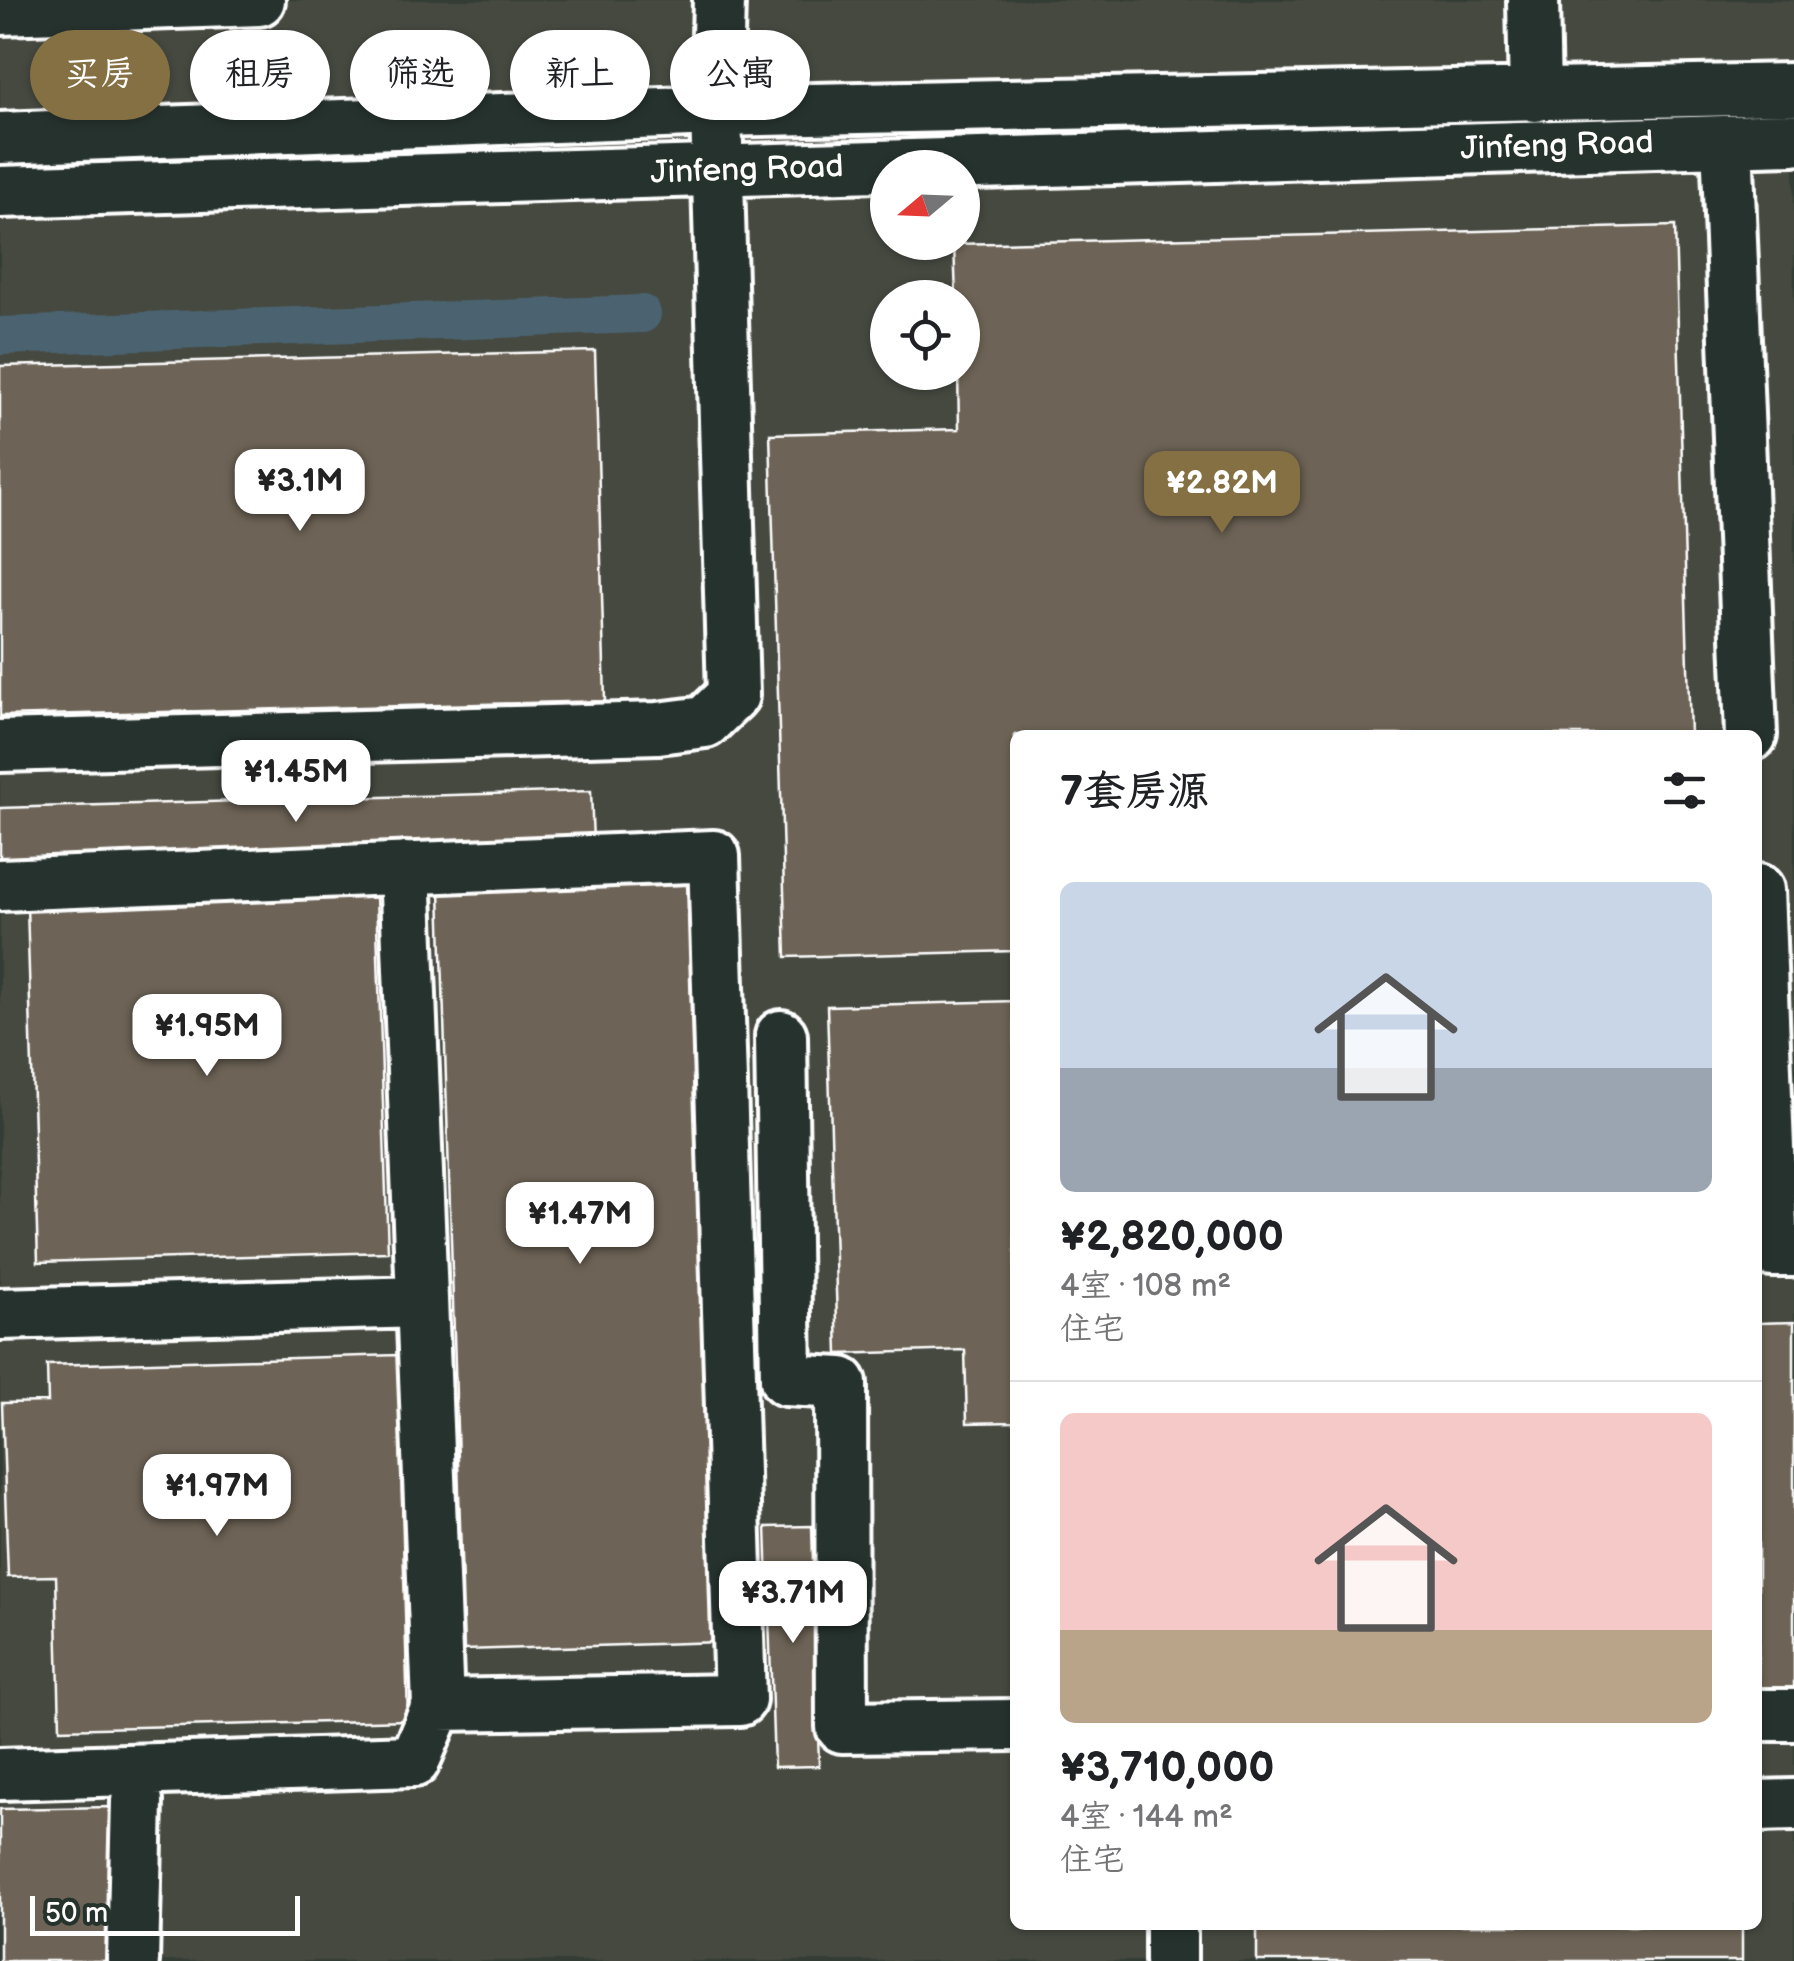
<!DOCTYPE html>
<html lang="zh">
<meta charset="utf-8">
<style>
body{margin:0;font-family:"Balsamiq Sans","LXGW WenKai TC",sans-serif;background:#f6f6f6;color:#202124;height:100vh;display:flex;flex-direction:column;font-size:38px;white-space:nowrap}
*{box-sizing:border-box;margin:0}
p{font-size:32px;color:#757577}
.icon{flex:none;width:55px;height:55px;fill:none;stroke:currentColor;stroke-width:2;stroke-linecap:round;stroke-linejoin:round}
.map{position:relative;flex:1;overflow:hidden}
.details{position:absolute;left:1010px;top:730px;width:752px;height:1200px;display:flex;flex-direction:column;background:#fff;border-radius:15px;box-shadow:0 2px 8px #0004}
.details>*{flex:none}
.guide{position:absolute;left:30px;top:30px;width:830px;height:90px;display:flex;gap:20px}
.needle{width:65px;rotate:251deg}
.tools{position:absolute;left:870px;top:150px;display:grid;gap:20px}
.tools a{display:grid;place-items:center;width:110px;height:110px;border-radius:50%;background:#fff;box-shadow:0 2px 8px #0004;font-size:50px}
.scale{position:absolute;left:30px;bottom:25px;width:270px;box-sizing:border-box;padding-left:10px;border:5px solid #fff;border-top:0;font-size:28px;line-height:35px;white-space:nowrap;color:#fff;-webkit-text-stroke:8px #26332d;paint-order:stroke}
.price{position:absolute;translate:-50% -85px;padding:0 22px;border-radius:20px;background:#fff;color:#222;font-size:32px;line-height:65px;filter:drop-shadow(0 2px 5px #0008)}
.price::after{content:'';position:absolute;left:50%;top:60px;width:30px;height:22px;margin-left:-15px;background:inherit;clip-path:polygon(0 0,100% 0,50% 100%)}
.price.current{background:#847042;color:#fff}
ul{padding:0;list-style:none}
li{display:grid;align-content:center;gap:20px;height:530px;padding:0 50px}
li+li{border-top:2px solid #e0e0e0}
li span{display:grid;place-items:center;height:310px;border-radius:15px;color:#555}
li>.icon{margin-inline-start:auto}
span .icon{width:180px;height:180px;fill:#fffc;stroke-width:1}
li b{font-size:42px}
h2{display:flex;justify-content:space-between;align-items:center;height:120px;padding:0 50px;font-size:42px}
.tag{padding:0 35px;border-radius:45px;background:#fff;box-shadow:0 2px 8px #0004;font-size:35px;line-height:90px}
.tag.current{background:#847042;color:#fff}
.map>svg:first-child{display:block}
.built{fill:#45483f;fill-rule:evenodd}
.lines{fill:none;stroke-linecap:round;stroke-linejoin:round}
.canal{stroke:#4b6470;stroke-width:38}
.building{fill:#6d6356;stroke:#fff;stroke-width:2.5}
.minor-casing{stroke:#fff;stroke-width:58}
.minor{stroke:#26332d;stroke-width:50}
.labels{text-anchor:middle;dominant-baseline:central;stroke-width:8;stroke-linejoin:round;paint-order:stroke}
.street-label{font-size:32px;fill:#fff;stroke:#26332d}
</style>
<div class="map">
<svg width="1794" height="1961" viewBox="0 0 1794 1961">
<rect width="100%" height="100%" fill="#343d35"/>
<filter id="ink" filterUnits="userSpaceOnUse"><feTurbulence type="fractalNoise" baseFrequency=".01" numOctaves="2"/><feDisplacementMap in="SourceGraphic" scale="20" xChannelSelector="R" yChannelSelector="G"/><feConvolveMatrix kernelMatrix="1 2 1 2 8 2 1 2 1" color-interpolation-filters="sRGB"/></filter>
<g filter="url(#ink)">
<!-- built -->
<path class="built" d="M0,0H1794V1961H0ZM888,168H962V242H888ZM888,298H962V372H888ZM1015,735H1758V1925H1015Z"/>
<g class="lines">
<!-- canal -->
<path class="canal" d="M0,336L642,314"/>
</g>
<!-- building -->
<path class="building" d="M1675,226L1690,735H1015V951L786,957L770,434L959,429L958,372H962V298H956L954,244Z
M595,351L605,701L0,716V366Z
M591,791L593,841L0,858V808Z
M695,883L720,1642L464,1650L440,891Z
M376,896L388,1252L38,1262L27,906Z
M1015,1001V1422L967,1423L965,1350L838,1354L827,1006Z
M1794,1322V1741L1758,1742V1323Z
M398,1355L408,1720L60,1729L56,1576L8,1577L2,1403L48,1402L47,1365Z
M812,1526L819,1766L774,1767L766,1527Z
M111,1807L113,1961H0V1809Z
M1257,1925H1742V1961H1257Z"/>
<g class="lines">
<!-- minor casing -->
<g class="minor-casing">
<path id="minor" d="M1533,0L1535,96
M0,9L259,0
M0,138L716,111L1794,89
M1727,141L1751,735
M0,192L1794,139
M0,746L658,728L705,722L733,695L716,111L719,0
M405,868L438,1705
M0,885L714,856L740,1700L438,1705L414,1761L0,1774
M1758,890L1772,1251H1794
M781,1036L786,1380L841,1383L842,1727L1015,1725
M0,1314L422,1302
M1758,1715H1794
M1758,1806L1794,1805
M1171,1925V1961
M133,1961L137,1801"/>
</g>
<!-- minor -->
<use href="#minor" class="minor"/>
</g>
</g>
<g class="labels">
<!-- street labels -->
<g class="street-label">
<text transform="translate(1557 146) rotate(-2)">Jinfeng Road</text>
<text transform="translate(747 170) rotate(-2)">Jinfeng Road</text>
</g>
</g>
</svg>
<div class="tools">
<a><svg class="needle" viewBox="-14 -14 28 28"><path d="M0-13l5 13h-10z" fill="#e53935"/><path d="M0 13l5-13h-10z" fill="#757577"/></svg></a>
<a><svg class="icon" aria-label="locate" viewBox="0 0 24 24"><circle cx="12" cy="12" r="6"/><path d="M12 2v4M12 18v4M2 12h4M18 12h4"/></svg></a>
</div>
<div class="scale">50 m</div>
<b class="price" style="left:300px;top:534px">¥3.1M</b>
<b class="price current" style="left:1222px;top:536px">¥2.82M</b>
<b class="price" style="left:296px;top:825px">¥1.45M</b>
<b class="price" style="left:207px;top:1079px">¥1.95M</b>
<b class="price" style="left:580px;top:1267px">¥1.47M</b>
<b class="price" style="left:217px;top:1539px">¥1.97M</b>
<b class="price" style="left:793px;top:1646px">¥3.71M</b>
<div class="guide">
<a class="tag current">买房</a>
<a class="tag">租房</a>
<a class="tag">筛选</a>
<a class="tag">新上</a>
<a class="tag">公寓</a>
</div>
<section class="details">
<h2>7套房源<svg class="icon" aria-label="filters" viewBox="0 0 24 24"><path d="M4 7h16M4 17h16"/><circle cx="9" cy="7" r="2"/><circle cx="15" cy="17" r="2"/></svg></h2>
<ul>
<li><span style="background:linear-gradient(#c9d6e8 60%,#9aa5b1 0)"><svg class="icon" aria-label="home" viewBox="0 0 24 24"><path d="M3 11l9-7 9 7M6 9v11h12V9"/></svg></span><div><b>¥2,820,000</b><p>4室 · 108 m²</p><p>住宅</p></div></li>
<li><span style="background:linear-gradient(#f6c9c9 70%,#b9a48a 0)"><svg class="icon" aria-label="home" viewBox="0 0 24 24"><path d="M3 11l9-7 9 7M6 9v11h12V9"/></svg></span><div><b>¥3,710,000</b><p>4室 · 144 m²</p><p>住宅</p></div></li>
</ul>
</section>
</div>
